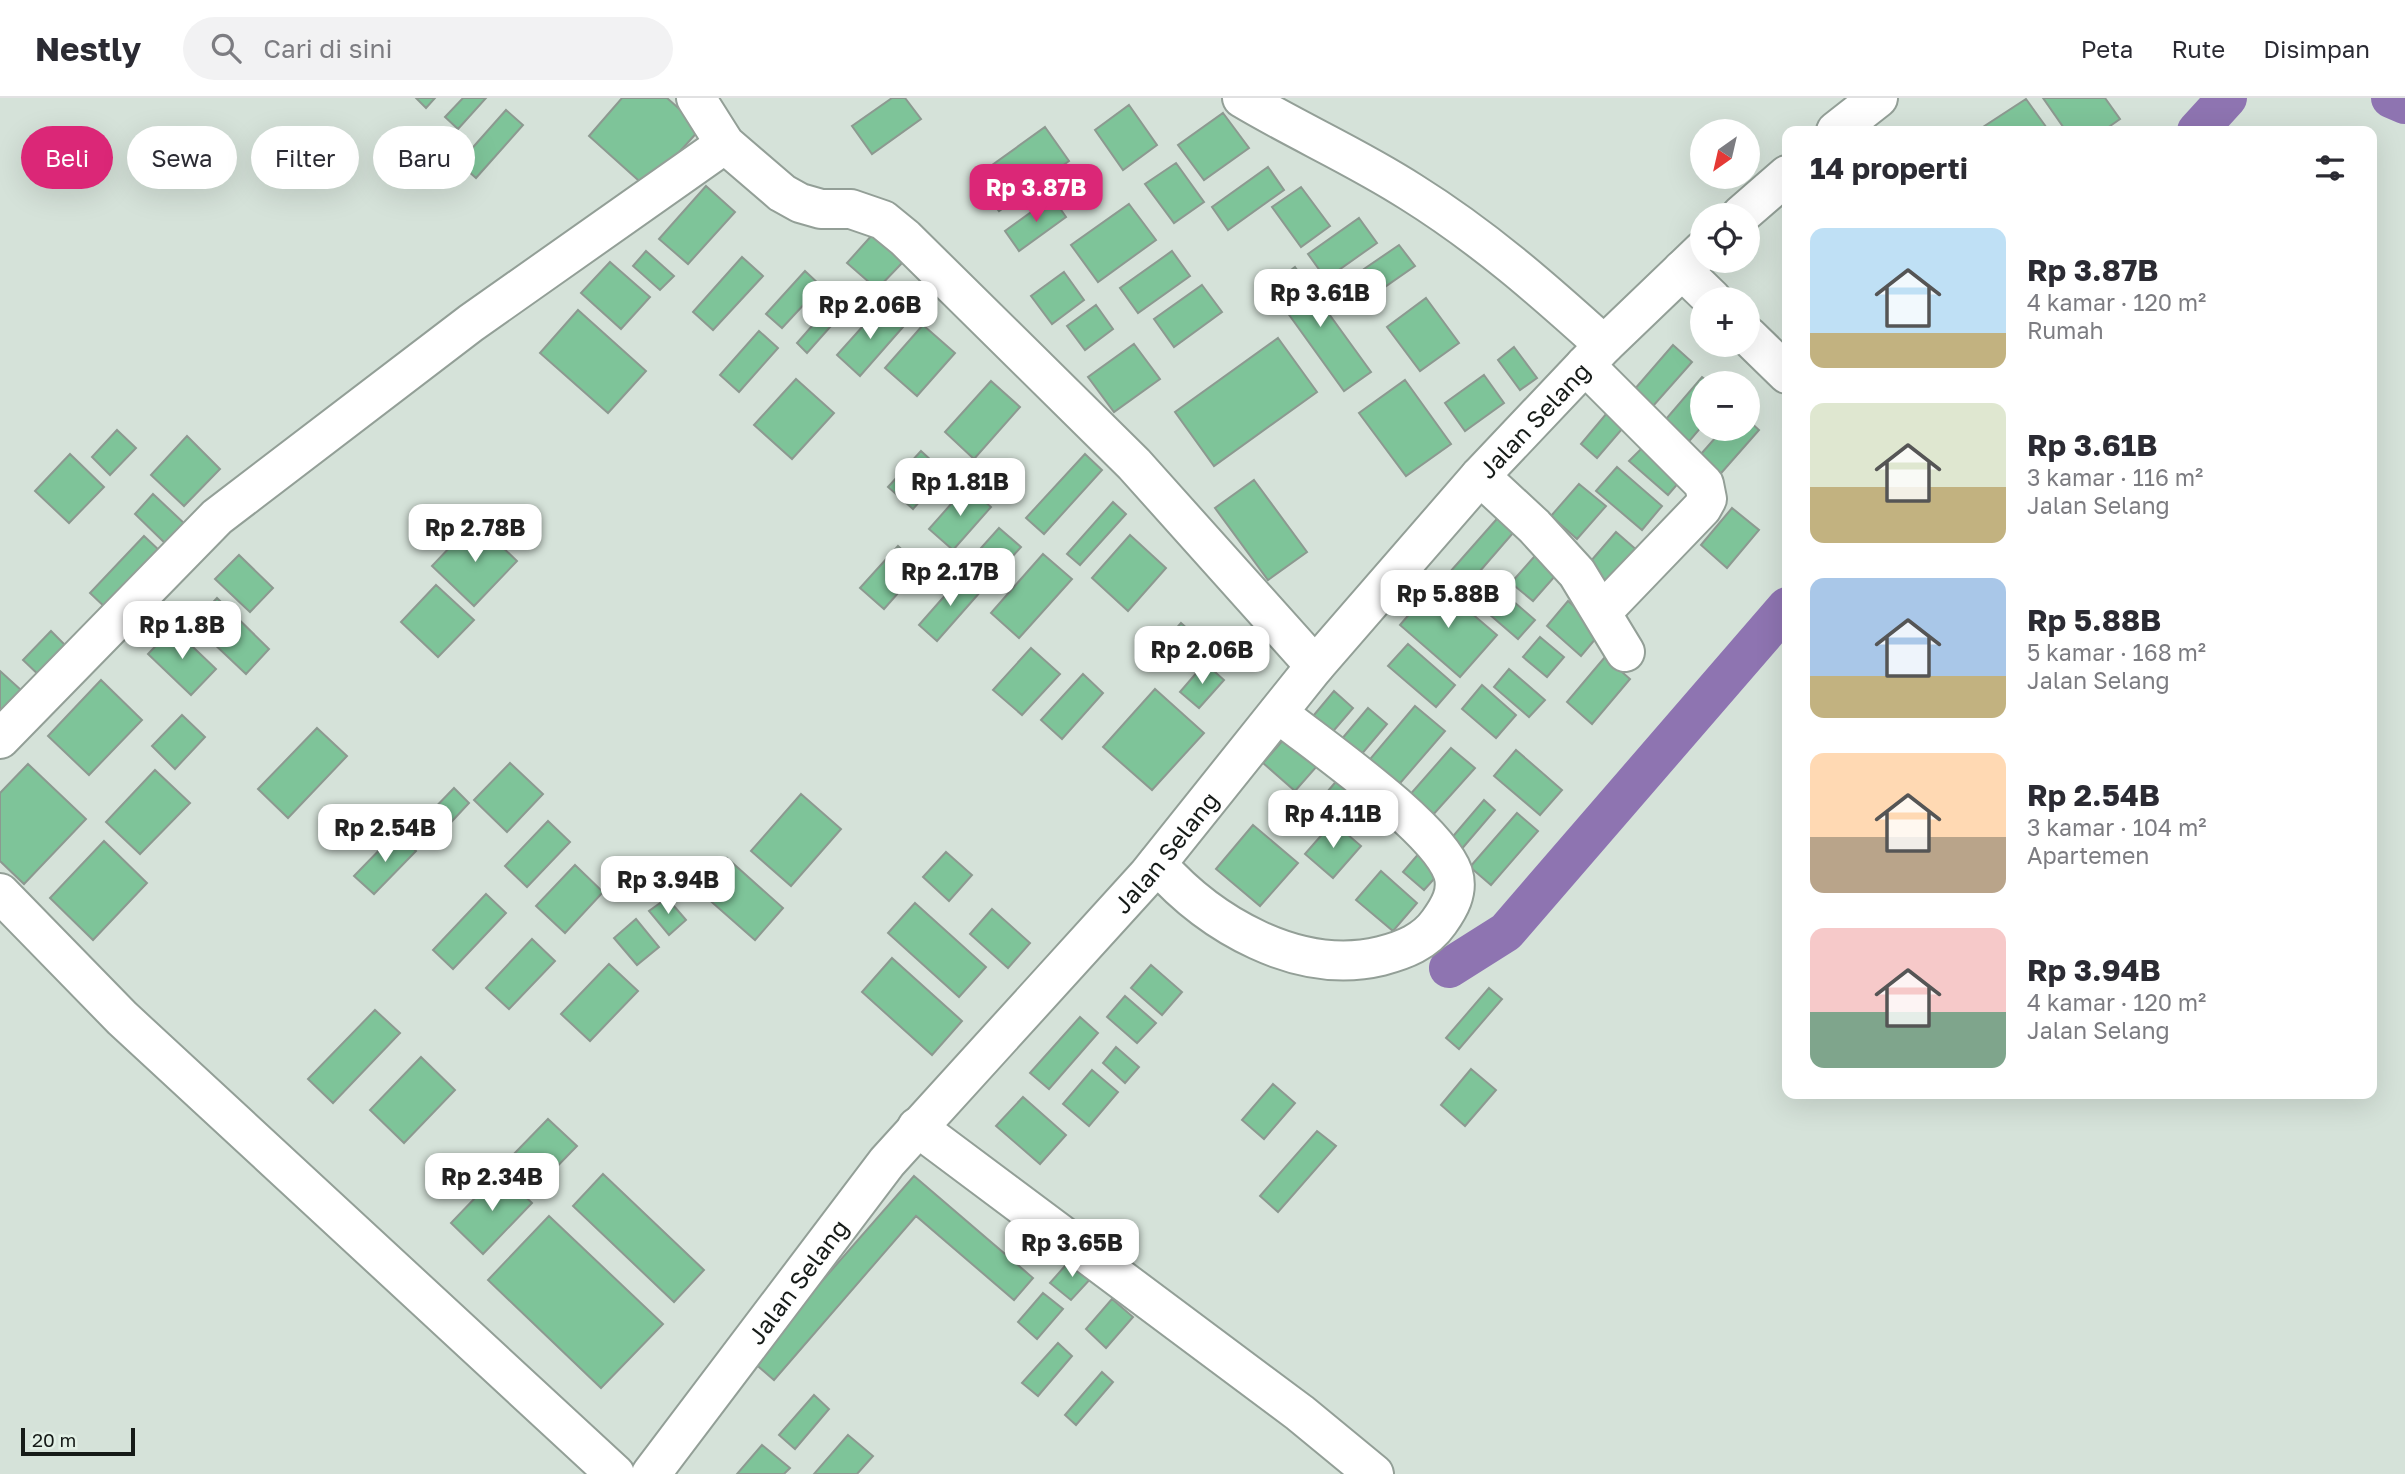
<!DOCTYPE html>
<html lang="id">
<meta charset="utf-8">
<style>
body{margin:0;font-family:"Golos Text",sans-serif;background:#f2f2f3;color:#2b2b33;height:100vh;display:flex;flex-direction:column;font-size:26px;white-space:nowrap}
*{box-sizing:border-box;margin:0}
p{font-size:23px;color:#7c7c81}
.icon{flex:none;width:38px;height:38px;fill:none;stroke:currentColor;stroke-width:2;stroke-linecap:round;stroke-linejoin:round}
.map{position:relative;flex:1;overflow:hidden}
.panel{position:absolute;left:1782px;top:28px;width:595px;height:973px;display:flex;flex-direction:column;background:#fff;border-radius:14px;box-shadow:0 7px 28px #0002}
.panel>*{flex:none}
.hud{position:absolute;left:21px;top:28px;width:665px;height:63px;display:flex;gap:14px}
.needle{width:46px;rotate:214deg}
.tools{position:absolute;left:1690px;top:21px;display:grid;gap:14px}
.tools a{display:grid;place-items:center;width:70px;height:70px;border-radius:50%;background:#fff;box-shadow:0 7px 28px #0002;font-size:35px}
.scale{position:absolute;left:21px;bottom:18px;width:114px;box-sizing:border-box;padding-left:7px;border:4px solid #161b18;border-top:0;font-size:19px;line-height:24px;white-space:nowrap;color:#161b18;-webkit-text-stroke:5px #e2f0e6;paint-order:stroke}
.price{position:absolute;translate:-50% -60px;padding:0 16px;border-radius:14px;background:#fff;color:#222;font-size:23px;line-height:46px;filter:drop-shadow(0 2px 4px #0008)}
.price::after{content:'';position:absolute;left:50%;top:42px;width:21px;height:16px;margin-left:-10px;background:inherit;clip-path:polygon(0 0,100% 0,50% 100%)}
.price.selected{background:#db2777;color:#fff}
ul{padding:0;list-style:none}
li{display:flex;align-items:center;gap:21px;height:175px;padding:0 28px}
li span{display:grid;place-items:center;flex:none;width:196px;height:140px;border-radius:14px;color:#555}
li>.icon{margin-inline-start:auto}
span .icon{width:84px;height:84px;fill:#fffc;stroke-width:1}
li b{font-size:30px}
h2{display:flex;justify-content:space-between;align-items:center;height:84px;padding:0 28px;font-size:30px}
.chip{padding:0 24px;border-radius:32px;background:#fff;box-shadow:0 7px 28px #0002;font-size:24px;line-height:63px}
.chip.selected{background:#db2777;color:#fff}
header{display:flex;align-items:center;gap:42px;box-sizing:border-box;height:98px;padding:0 35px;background:#fff;border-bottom:2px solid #e1e1e2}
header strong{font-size:33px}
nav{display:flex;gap:38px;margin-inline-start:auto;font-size:24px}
.search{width:490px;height:63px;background:#f2f2f3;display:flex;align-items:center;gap:18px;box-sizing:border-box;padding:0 24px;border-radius:38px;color:#7c7c81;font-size:26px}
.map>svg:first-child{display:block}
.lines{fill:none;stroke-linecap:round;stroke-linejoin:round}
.canal{stroke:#8e74b1;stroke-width:40}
.building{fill:#7ec499;stroke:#8c9990;stroke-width:2}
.street-casing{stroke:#939f97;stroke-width:42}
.street{stroke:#fff;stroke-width:38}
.labels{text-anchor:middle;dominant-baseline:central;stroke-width:6;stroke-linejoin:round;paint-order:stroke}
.street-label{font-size:24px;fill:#161b18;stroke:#e2f0e6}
</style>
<header>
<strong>Nestly</strong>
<div class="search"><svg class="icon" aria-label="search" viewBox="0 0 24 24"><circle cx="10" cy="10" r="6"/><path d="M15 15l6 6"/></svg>Cari di sini</div>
<nav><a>Peta</a><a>Rute</a><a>Disimpan</a></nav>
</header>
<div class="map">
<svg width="2405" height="1376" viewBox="0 0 2405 1376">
<rect width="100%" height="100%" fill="#d5e2d9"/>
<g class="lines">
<!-- canal -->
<path class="canal" d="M2391,0L2405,6
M2197,33L2227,0
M1449,870L1506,834L1787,509"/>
</g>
<!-- building -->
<path class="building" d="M416,0H435L426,10Z
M463,0H486L458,31L445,19Z
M622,0H667L701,30L647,90L589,38Z
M892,0H905L921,21L872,56L852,28Z
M2043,0H2105L2120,21L2103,33H2066Z
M2026,1L2049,33H1986L1983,29Z
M1129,7L1157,47L1123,72L1095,32Z
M506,12L523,27L476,80L459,65Z
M1223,15L1249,50L1204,82L1178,47Z
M1045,29L1069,63L999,113L974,80Z
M1176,65L1204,104L1174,125L1145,86Z
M1268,69L1284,92L1228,132L1212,109Z
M706,88L735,114L688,166L659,141Z
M1301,89L1330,128L1301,149L1272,109Z
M1052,99L1066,119L1019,153L1005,133Z
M1129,106L1156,142L1098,184L1071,147Z
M1359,120L1377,145L1326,181L1308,156Z
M873,136L903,164L877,191L847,165Z
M1399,147L1415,168L1379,193L1364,171Z
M646,153L674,178L660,192L633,168Z
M1172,153L1190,178L1138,215L1120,190Z
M742,159L763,178L713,232L693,214Z
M610,164L650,199L621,231L581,195Z
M1295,169L1371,274L1344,293L1269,189Z
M805,173L821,188L782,230L766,216Z
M1064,174L1084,202L1052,226L1031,198Z
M1202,187L1222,214L1174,249L1154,221Z
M1426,200L1459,245L1420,273L1387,229Z
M835,202L846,211L807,255L797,245Z
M1096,207L1113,231L1085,252L1067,228Z
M881,208L903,229L860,278L837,257Z
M578,212L646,273L608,315L540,255Z
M923,227L955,255L917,298L885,270Z
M759,233L778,250L739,294L720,277Z
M1278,240L1317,294L1214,368L1175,314Z
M1134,246L1160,281L1114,314L1088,279Z
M1673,247L1692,264L1653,308L1634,292Z
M1514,249L1537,280L1520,292L1498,262Z
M1484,277L1504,305L1465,333L1445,305Z
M1702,279L1710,285H1703V327L1685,348L1661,327Z
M796,281L834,315L792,361L754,327Z
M1405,282L1451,346L1406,378L1359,315Z
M991,283L1020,309L974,361L945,334Z
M1612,309L1628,324L1597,360L1581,346Z
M1748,322L1759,332L1715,382L1694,364L1723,331H1748Z
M117,332L136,350L110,377L92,359Z
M187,338L220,371L184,408L151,377Z
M1642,350L1680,383L1668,397L1629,363Z
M921,353L945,375L913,411L888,389Z
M70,356L104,389L69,425L35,393Z
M1085,356L1102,372L1044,436L1026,420Z
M1617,369L1662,408L1642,432L1596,393Z
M1254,382L1307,454L1268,482L1215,410Z
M1579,386L1606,408L1577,441L1551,418Z
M967,388L991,409L953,452L929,431Z
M153,396L187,428L168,448L135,416Z
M1113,404L1126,416L1080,467L1067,456Z
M1732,410L1759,432L1727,470L1701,447Z
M1503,414L1519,428L1467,488L1450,474Z
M475,423L517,463L474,508L432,468Z
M999,430L1021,449L987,487L965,468Z
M1616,434L1639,454L1606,491L1584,471Z
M1130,437L1166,470L1128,513L1092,480Z
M144,438L162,455L108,512L90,495Z
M898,448L921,469L884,511L860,490Z
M1541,451L1562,470L1533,503L1511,485Z
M1043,456L1072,481L1019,540L991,515Z
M239,457L273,490L250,514L215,481Z
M963,477L981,493L937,543L919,527Z
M1436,485L1497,537L1460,579L1400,527Z
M436,487L474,522L438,559L401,524Z
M1499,491L1535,522L1518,541L1482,510Z
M217,500L269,551L246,576L193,526Z
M1568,503L1602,533L1581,558L1547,528Z
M1181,525L1198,540L1175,566L1158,551Z
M173,530L216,571L191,597L148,556Z
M51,533L69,551L42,580L23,562Z
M1540,539L1564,559L1547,579L1523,559Z
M1408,546L1455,587L1436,609L1388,568Z
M1031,550L1060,576L1022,617L993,592Z
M1605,559L1630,581L1592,626L1567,604Z
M1205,565L1224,582L1199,610L1180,594Z
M1509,571L1545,602L1529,619L1494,589Z
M0,573L21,592L0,614Z
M1083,576L1103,595L1062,641L1041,622Z
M101,582L142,622L89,677L48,638Z
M1482,587L1516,617L1496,640L1462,611Z
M1155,591L1204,635L1152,692L1103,649Z
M1334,593L1353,610L1323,645L1304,629Z
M1415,608L1445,633L1395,691L1366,666Z
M1368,610L1387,626L1360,658L1341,642Z
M182,617L205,639L175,671L152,648Z
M317,630L347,658L288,720L258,691Z
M1292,632L1324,660L1295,693L1263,665Z
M1451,650L1475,670L1431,719L1408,699Z
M1516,652L1562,692L1540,717L1494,678Z
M510,665L543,696L507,734L474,702Z
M28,666L86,721L24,786L0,763V695Z
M155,672L190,705L140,756L106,724Z
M1345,673L1385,707L1362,734L1322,700Z
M454,690L469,705L442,734L426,719Z
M801,696L841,731L791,788L751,753Z
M1484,702L1495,712L1454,760L1443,750Z
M1517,715L1538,733L1491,787L1470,769Z
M548,723L570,744L527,789L505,768Z
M1333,724L1361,748L1333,780L1305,756Z
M1253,727L1298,765L1260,808L1216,771Z
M396,735L416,753L374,796L354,778Z
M104,743L147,785L93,842L50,800Z
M1421,753L1443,771L1424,792L1403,774Z
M946,754L972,777L949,803L923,779Z
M727,760L783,810L755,842L698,792Z
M575,767L603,794L565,835L536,808Z
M1381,773L1417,805L1393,833L1356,802Z
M486,796L506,815L453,871L433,852Z
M667,800L686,822L669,837L649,813Z
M915,805L986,869L959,899L888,835Z
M992,811L1030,845L1008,870L970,836Z
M636,821L659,849L637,867L614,840Z
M532,841L555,863L509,911L486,890Z
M892,860L962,923L932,957L862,894Z
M609,866L638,893L590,943L561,916Z
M1151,867L1182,894L1162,917L1131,890Z
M1489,890L1502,901L1459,951L1446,940Z
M1125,898L1156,925L1137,945L1107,919Z
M375,912L400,935L333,1005L308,981Z
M1080,919L1098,935L1049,991L1030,975Z
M1116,949L1139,969L1125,985L1103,965Z
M421,959L455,992L404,1045L370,1012Z
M1471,971L1496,992L1465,1028L1441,1007Z
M1092,972L1118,994L1089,1028L1063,1006Z
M1273,986L1295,1005L1264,1041L1242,1022Z
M1023,999L1066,1037L1040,1066L996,1028Z
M548,1021L577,1048L539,1087L510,1060Z
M1317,1033L1336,1048L1278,1114L1260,1098Z
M500,1074L532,1105L483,1156L451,1125Z
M603,1076L704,1172L674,1204L573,1108Z
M914,1078L1033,1180L1014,1202L916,1118L774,1282L752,1263Z
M549,1118L663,1226L601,1290L488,1182Z
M1072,1160L1093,1178L1071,1202L1050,1185Z
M1043,1195L1063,1211L1037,1241L1018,1224Z
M1112,1201L1133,1219L1106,1250L1086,1231Z
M1058,1245L1072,1258L1038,1298L1022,1285Z
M1102,1274L1113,1284L1076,1327L1065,1317Z
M814,1297L829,1311L795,1351L779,1337Z
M848,1337L873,1358L857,1376H814Z
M762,1347L790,1370L784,1376H737Z"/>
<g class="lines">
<!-- street casing -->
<g class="street-casing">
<g id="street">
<path d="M696,0L725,46L782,95L800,105L821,111H851L883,122L905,140L1134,366L1315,568"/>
<path d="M1242,0C1297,33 1357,59 1411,94C1483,139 1541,190 1604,247"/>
<path d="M1836,33L1878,0"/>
<path d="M1741,117L1787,77"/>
<path d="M1682,172L1712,201"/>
<path d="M1748,238L1787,276"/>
<path d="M1585,267L1704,386L1707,401L1702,410L1602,514"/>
<path d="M1480,378L1534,428L1577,475L1625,554"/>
<path d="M0,641L217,419L471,225L725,46"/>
<path d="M1157,766C1210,826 1298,878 1381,858C1404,852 1425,844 1439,824C1449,810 1459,794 1453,775C1437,729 1319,648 1278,615"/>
<path d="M0,795L122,920L615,1376"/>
<path d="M917,1029L1300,1315L1374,1376"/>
<path id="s1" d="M651,1376L887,1064L1147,778L1315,568L1480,378L1604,247L1703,152"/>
</g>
</g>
<!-- street -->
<use href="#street" class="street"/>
</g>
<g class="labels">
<!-- street labels -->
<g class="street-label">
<text stroke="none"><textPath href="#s1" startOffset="1376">Jalan Selang</textPath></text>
<text stroke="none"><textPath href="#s1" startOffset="808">Jalan Selang</textPath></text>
<text stroke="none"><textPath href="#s1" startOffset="242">Jalan Selang</textPath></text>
</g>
</g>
</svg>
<div class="tools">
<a><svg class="needle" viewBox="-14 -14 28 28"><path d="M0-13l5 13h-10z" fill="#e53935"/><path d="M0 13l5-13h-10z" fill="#7c7c81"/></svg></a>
<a><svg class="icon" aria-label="locate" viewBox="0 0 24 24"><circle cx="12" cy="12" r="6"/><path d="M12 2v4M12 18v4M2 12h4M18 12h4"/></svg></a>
<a>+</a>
<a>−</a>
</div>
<div class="scale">20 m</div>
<b class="price selected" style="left:1036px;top:126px">Rp 3.87B</b>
<b class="price" style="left:1320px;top:231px">Rp 3.61B</b>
<b class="price" style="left:870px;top:243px">Rp 2.06B</b>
<b class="price" style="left:960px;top:420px">Rp 1.81B</b>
<b class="price" style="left:475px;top:466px">Rp 2.78B</b>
<b class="price" style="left:950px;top:510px">Rp 2.17B</b>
<b class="price" style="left:1448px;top:532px">Rp 5.88B</b>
<b class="price" style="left:182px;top:563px">Rp 1.8B</b>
<b class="price" style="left:1202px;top:588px">Rp 2.06B</b>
<b class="price" style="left:1333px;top:752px">Rp 4.11B</b>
<b class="price" style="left:385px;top:766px">Rp 2.54B</b>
<b class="price" style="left:668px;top:818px">Rp 3.94B</b>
<b class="price" style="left:492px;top:1115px">Rp 2.34B</b>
<b class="price" style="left:1072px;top:1181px">Rp 3.65B</b>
<div class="hud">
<a class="chip selected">Beli</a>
<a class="chip">Sewa</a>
<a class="chip">Filter</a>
<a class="chip">Baru</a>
</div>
<section class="panel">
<h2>14 properti<svg class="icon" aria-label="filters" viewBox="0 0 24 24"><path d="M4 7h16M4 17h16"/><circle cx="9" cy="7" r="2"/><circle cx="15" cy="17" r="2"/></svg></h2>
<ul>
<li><span style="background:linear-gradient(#bfe0f5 75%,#c2b280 0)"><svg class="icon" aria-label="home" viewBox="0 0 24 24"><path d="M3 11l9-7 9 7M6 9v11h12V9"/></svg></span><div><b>Rp 3.87B</b><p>4 kamar · 120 m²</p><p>Rumah</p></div></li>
<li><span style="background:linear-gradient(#dfe7d0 60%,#c2b280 0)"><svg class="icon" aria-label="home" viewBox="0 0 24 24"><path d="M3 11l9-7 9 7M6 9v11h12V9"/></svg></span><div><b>Rp 3.61B</b><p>3 kamar · 116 m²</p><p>Jalan Selang</p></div></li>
<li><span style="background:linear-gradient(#a9c7e8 70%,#c2b280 0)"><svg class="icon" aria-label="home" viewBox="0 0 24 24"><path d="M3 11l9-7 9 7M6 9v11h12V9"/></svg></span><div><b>Rp 5.88B</b><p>5 kamar · 168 m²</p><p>Jalan Selang</p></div></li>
<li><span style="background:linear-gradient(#ffd9b3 60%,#b9a48a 0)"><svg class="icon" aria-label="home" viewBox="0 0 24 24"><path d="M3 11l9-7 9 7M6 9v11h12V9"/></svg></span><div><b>Rp 2.54B</b><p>3 kamar · 104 m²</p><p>Apartemen</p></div></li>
<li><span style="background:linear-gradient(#f6c9c9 60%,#7fa58c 0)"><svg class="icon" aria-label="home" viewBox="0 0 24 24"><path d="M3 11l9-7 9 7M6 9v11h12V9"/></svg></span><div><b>Rp 3.94B</b><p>4 kamar · 120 m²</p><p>Jalan Selang</p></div></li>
</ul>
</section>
</div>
